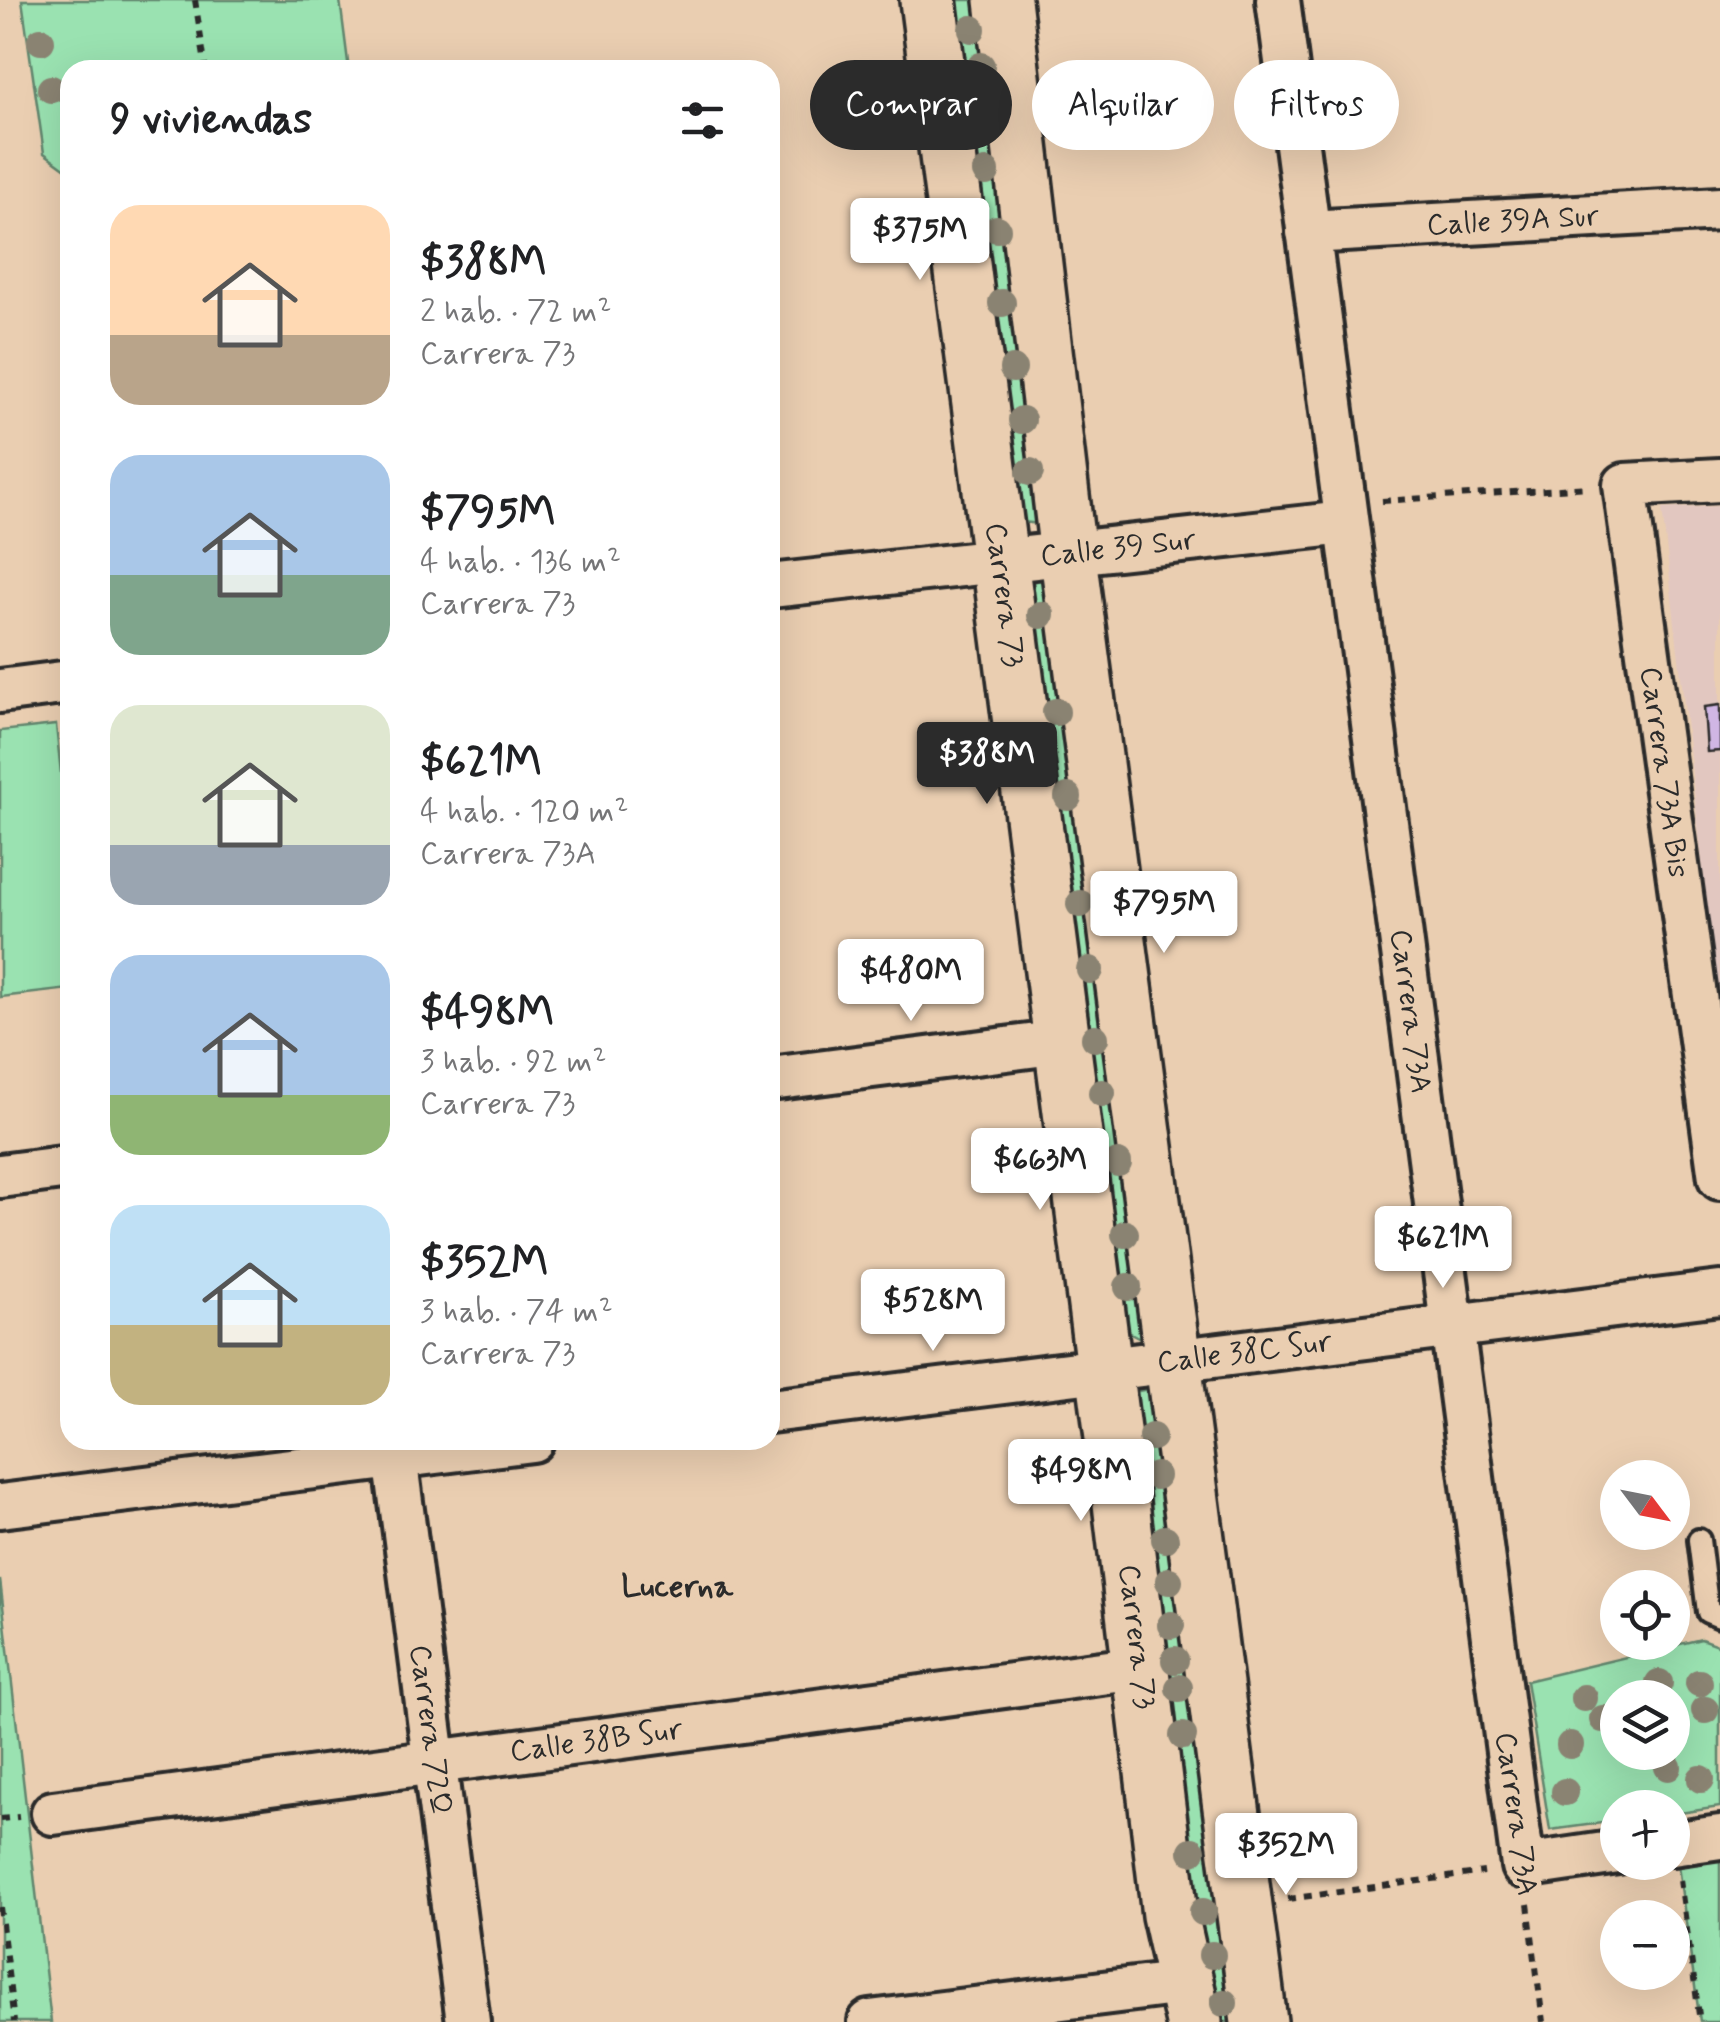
<!DOCTYPE html>
<html lang="es">
<meta charset="utf-8">
<style>
body{margin:0;font-family:Mynerve,sans-serif;background:#f2f2f2;color:#202124;height:100vh;display:flex;flex-direction:column;font-size:38px;white-space:nowrap}
*{box-sizing:border-box;margin:0}
p{font-size:32px;color:#757577}
.icon{flex:none;width:55px;height:55px;fill:none;stroke:currentColor;stroke-width:2;stroke-linecap:round;stroke-linejoin:round}
.map{position:relative;flex:1;overflow:hidden}
.side{position:absolute;left:60px;top:60px;width:720px;height:1390px;display:flex;flex-direction:column;background:#fff;border-radius:30px;box-shadow:0 10px 40px #0002}
.side>*{flex:none}
.hud{position:absolute;left:810px;top:60px;width:760px;height:90px;display:flex;gap:20px}
.needle{width:65px;rotate:122deg}
.tools{position:absolute;left:1600px;top:1460px;display:grid;gap:20px}
.tools a{display:grid;place-items:center;width:90px;height:90px;border-radius:50%;background:#fff;box-shadow:0 10px 40px #0002;font-size:50px}
.price{position:absolute;translate:-50% -85px;padding:0 22px;border-radius:10px;background:#fff;color:#222;font-size:32px;line-height:65px;filter:drop-shadow(0 2px 5px #0008)}
.price::after{content:'';position:absolute;left:50%;top:60px;width:30px;height:22px;margin-left:-15px;background:inherit;clip-path:polygon(0 0,100% 0,50% 100%)}
.price.active{background:#2b2b2b;color:#fff}
ul{padding:0;list-style:none}
li{display:flex;align-items:center;gap:30px;height:250px;padding:0 50px}
li span{display:grid;place-items:center;flex:none;width:280px;height:200px;border-radius:30px;color:#555}
li>.icon{margin-inline-start:auto}
span .icon{width:120px;height:120px;fill:#fffc;stroke-width:1}
li b{font-size:42px}
h2{display:flex;justify-content:space-between;align-items:center;height:120px;padding:0 50px;font-size:42px}
.pill{padding:0 35px;border-radius:45px;background:#fff;box-shadow:0 10px 40px #0002;font-size:35px;line-height:90px}
.pill.active{background:#2b2b2b;color:#fff}
.map>svg:first-child{display:block}
.built{fill:#e2c7c0}
.green{fill:#9ae2b1;stroke:#62866e;stroke-width:2.5;fill-rule:evenodd}
.building{fill:#d0b6e4;stroke:#2b2b2b;stroke-width:2.5}
.lines{fill:none;stroke-linecap:round;stroke-linejoin:round}
.lane-casing{stroke:#2b2b2b;stroke-width:28}
.street-casing{stroke:#2b2b2b;stroke-width:50}
.secondary-casing{stroke:#2b2b2b;stroke-width:62}
.path{stroke:#2b2b2b;stroke-width:6;stroke-dasharray:8 8;stroke-linecap:butt}
.lane{stroke:#eaceb1;stroke-width:20}
.street{stroke:#eaceb1;stroke-width:42}
.secondary{stroke:#eaceb1;stroke-width:55}
.tree{fill:#8a8372}
.labels{text-anchor:middle;dominant-baseline:central;stroke-width:9;stroke-linejoin:round;paint-order:stroke}
.street-label{font-size:30px;fill:#2b2b2b;stroke:#eaceb1}
.neighbourhood-label{font-size:32px;font-weight:bold;fill:#2b2b2b;stroke:#eaceb1}
</style>
<div class="map">
<svg width="1720" height="2022" viewBox="0 0 1720 2022">
<rect width="100%" height="100%" fill="#eaceb1"/>
<filter id="ink" filterUnits="userSpaceOnUse"><feTurbulence type="fractalNoise" baseFrequency=".01" numOctaves="2"/><feDisplacementMap in="SourceGraphic" scale="20" xChannelSelector="R" yChannelSelector="G"/><feConvolveMatrix kernelMatrix="1 2 1 2 8 2 1 2 1" color-interpolation-filters="sRGB"/></filter>
<g filter="url(#ink)">
<!-- built -->
<path class="built" d="M1720,506V1021L1662,509Z"/>
<!-- green -->
<path class="green" d="M22,0H340L349,70H70V172L44,153Z
M955,0H987L1041,524L1022,522Z
M1037,577L1046,579L1146,1336L1140,1338L1125,1330L1027,582Z
M56,725L70,861V989L0,997V731Z
M1161,1387L1235,2022H1219L1181,1887L1127,1393Z
M0,1580L51,2022H0Z
M1701,1639L1720,1646V1807L1673,1814L1672,1808H1618L1617,1821L1550,1830L1526,1681ZM1618,1698H1672V1752H1618Z
M1720,1860V2022H1700L1678,1866Z"/>
<!-- building -->
<path class="building" d="M1720,705V751L1707,752L1704,707Z"/>
<g class="lines">
<!-- lane casing -->
<g class="lane-casing">
<path id="lane" d="M1699,1540L1708,1612L1720,1617"/>
</g>
<!-- street casing -->
<g class="street-casing">
<g id="street">
<path id="s1" d="M1278,0L1523,1866L1618,1852"/>
<path id="s2" d="M1308,232L1720,209"/>
<path id="s3" d="M1720,480L1625,485L1720,1178"/>
<path id="s4" d="M770,586L1345,523"/>
<path d="M0,691L70,682"/>
<path d="M770,1079L1061,1042"/>
<path d="M0,1176L70,1167"/>
<path id="s5" d="M770,1411L1720,1293"/>
<path id="s6" d="M393,1440L468,2022"/>
<path d="M0,1506L532,1440"/>
<path id="s7" d="M53,1813L1139,1668"/>
<path d="M1672,1844L1720,1837"/>
<path d="M870,2022L1183,1983"/>
</g>
</g>
<!-- secondary casing -->
<g class="secondary-casing">
<g id="secondary">
<path id="s8" d="M928,0L1116,1461L1170,1915L1194,2022"/>
<path d="M1003,0L1070,572L1259,2022"/>
</g>
</g>
<!-- path -->
<path class="path" d="M195,0L206,70
M1382,501L1589,487
M0,1819L19,1817
M1680,1880L1700,2022
M1288,1899L1484,1872
M1528,1904L1543,2022
M0,1907L14,2022"/>
<!-- lane -->
<use href="#lane" class="lane"/>
<!-- street -->
<use href="#street" class="street"/>
<!-- secondary -->
<use href="#secondary" class="secondary"/>
</g>
<!-- trees -->
<g class="tree">
<circle cx="972" cy="29" r="14"/>
<circle cx="41" cy="41" r="14"/>
<circle cx="981" cy="66" r="14"/>
<circle cx="51" cy="89" r="14"/>
<circle cx="983" cy="102" r="14"/>
<circle cx="986" cy="172" r="14"/>
<circle cx="997" cy="229" r="14"/>
<circle cx="1002" cy="303" r="14"/>
<circle cx="1013" cy="369" r="14"/>
<circle cx="1022" cy="420" r="14"/>
<circle cx="1030" cy="472" r="14"/>
<circle cx="1041" cy="615" r="14"/>
<circle cx="1056" cy="712" r="14"/>
<circle cx="1068" cy="797" r="14"/>
<circle cx="1080" cy="904" r="14"/>
<circle cx="1090" cy="970" r="14"/>
<circle cx="1095" cy="1038" r="14"/>
<circle cx="1102" cy="1093" r="14"/>
<circle cx="1118" cy="1163" r="14"/>
<circle cx="1125" cy="1234" r="14"/>
<circle cx="1128" cy="1287" r="14"/>
<circle cx="1152" cy="1437" r="14"/>
<circle cx="1156" cy="1476" r="14"/>
<circle cx="1165" cy="1539" r="14"/>
<circle cx="1169" cy="1581" r="14"/>
<circle cx="1171" cy="1625" r="14"/>
<circle cx="1175" cy="1660" r="14"/>
<circle cx="1659" cy="1683" r="14"/>
<circle cx="1699" cy="1683" r="14"/>
<circle cx="1179" cy="1688" r="14"/>
<circle cx="1584" cy="1698" r="14"/>
<circle cx="1705" cy="1710" r="14"/>
<circle cx="1603" cy="1719" r="14"/>
<circle cx="1183" cy="1736" r="14"/>
<circle cx="1570" cy="1745" r="14"/>
<circle cx="1668" cy="1767" r="14"/>
<circle cx="1701" cy="1779" r="14"/>
<circle cx="1565" cy="1792" r="14"/>
<circle cx="1192" cy="1851" r="14"/>
<circle cx="1203" cy="1912" r="14"/>
<circle cx="1212" cy="1955" r="14"/>
<circle cx="1224" cy="2003" r="14"/>
</g>
</g>
<g class="labels">
<!-- street labels -->
<g class="street-label">
<text stroke="none"><textPath href="#s2" startOffset="205">Calle 39A Sur</textPath></text>
<text stroke="none"><textPath href="#s4" startOffset="350">Calle 39 Sur</textPath></text>
<text stroke="none"><textPath href="#s8" startOffset="600">Carrera 73</textPath></text>
<text stroke="none"><textPath href="#s3" startOffset="385">Carrera 73A Bis</textPath></text>
<text stroke="none"><textPath href="#s1" startOffset="1020">Carrera 73A</textPath></text>
<text stroke="none"><textPath href="#s5" startOffset="478">Calle 38C Sur</textPath></text>
<text stroke="none"><textPath href="#s8" startOffset="1650">Carrera 73</textPath></text>
<text stroke="none"><textPath href="#s6" startOffset="292">Carrera 72Q</textPath></text>
<text stroke="none"><textPath href="#s7" startOffset="548">Calle 38B Sur</textPath></text>
<text transform="translate(1516 1814) rotate(82)">Carrera 73A</text>
</g>
<!-- neighbourhood labels -->
<g class="neighbourhood-label">
<text x="677" y="1587">Lucerna</text>
</g>
</g>
</svg>
<div class="tools">
<a><svg class="needle" viewBox="-14 -14 28 28"><path d="M0-13l5 13h-10z" fill="#e53935"/><path d="M0 13l5-13h-10z" fill="#757577"/></svg></a>
<a><svg class="icon" aria-label="locate" viewBox="0 0 24 24"><circle cx="12" cy="12" r="6"/><path d="M12 2v4M12 18v4M2 12h4M18 12h4"/></svg></a>
<a><svg class="icon" aria-label="layers" viewBox="0 0 24 24"><path d="M12 4l9 5-9 5-9-5zM3 14l9 5 9-5"/></svg></a>
<a>+</a>
<a>−</a>
</div>
<b class="price" style="left:920px;top:283px">$375M</b>
<b class="price active" style="left:987px;top:807px">$388M</b>
<b class="price" style="left:1164px;top:956px">$795M</b>
<b class="price" style="left:911px;top:1024px">$480M</b>
<b class="price" style="left:1040px;top:1213px">$663M</b>
<b class="price" style="left:1443px;top:1291px">$621M</b>
<b class="price" style="left:933px;top:1354px">$528M</b>
<b class="price" style="left:1081px;top:1524px">$498M</b>
<b class="price" style="left:1286px;top:1898px">$352M</b>
<div class="hud">
<a class="pill active">Comprar</a>
<a class="pill">Alquilar</a>
<a class="pill">Filtros</a>
</div>
<section class="side">
<h2>9 viviendas<svg class="icon" aria-label="filters" viewBox="0 0 24 24"><path d="M4 7h16M4 17h16"/><circle cx="9" cy="7" r="2"/><circle cx="15" cy="17" r="2"/></svg></h2>
<ul>
<li><span style="background:linear-gradient(#ffd9b3 65%,#b9a48a 0)"><svg class="icon" aria-label="home" viewBox="0 0 24 24"><path d="M3 11l9-7 9 7M6 9v11h12V9"/></svg></span><div><b>$388M</b><p>2 hab. · 72 m²</p><p>Carrera 73</p></div></li>
<li><span style="background:linear-gradient(#a9c7e8 60%,#7fa58c 0)"><svg class="icon" aria-label="home" viewBox="0 0 24 24"><path d="M3 11l9-7 9 7M6 9v11h12V9"/></svg></span><div><b>$795M</b><p>4 hab. · 136 m²</p><p>Carrera 73</p></div></li>
<li><span style="background:linear-gradient(#dfe7d0 70%,#9aa5b1 0)"><svg class="icon" aria-label="home" viewBox="0 0 24 24"><path d="M3 11l9-7 9 7M6 9v11h12V9"/></svg></span><div><b>$621M</b><p>4 hab. · 120 m²</p><p>Carrera 73A</p></div></li>
<li><span style="background:linear-gradient(#a9c7e8 70%,#8fb573 0)"><svg class="icon" aria-label="home" viewBox="0 0 24 24"><path d="M3 11l9-7 9 7M6 9v11h12V9"/></svg></span><div><b>$498M</b><p>3 hab. · 92 m²</p><p>Carrera 73</p></div></li>
<li><span style="background:linear-gradient(#bfe0f5 60%,#c2b280 0)"><svg class="icon" aria-label="home" viewBox="0 0 24 24"><path d="M3 11l9-7 9 7M6 9v11h12V9"/></svg></span><div><b>$352M</b><p>3 hab. · 74 m²</p><p>Carrera 73</p></div></li>
</ul>
</section>
</div>
